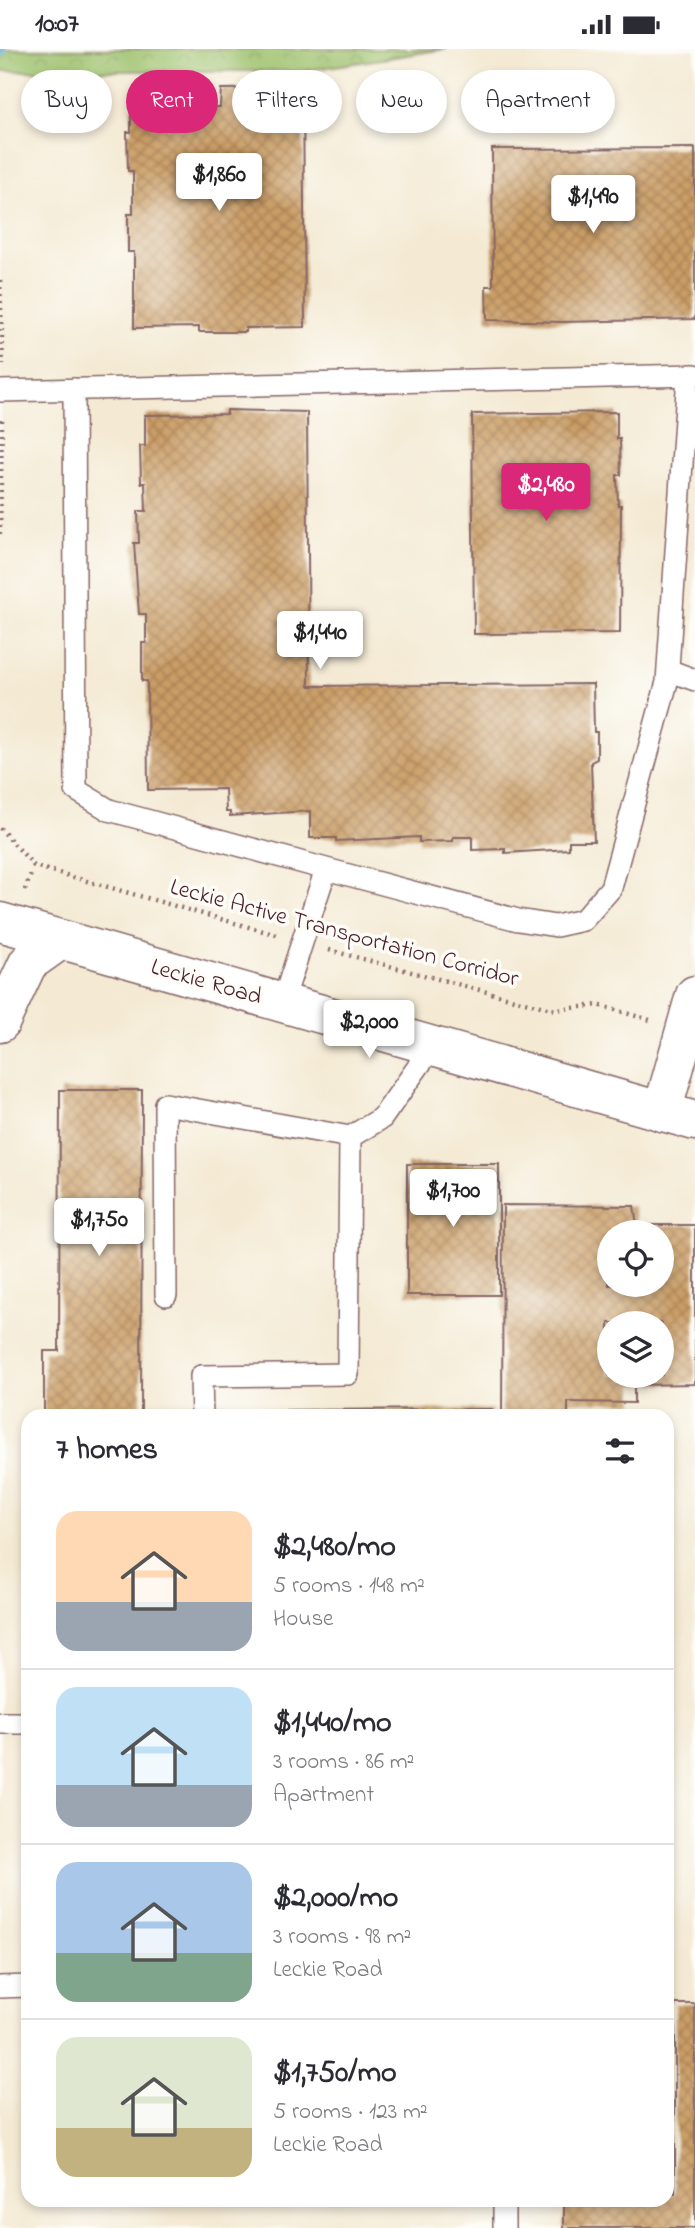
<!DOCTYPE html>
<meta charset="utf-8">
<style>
body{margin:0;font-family:"Indie Flower",sans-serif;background:#f2f2f3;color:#2b2b33;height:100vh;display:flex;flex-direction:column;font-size:26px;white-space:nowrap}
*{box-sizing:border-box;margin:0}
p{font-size:23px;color:#7c7c81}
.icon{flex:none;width:38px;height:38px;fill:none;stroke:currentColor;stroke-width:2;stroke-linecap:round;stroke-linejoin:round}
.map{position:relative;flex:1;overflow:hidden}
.panel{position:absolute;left:21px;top:1360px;width:653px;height:798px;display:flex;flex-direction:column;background:#fff;border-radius:21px;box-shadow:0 4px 10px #0003}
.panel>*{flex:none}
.top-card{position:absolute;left:21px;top:21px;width:654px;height:63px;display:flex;gap:14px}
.controls{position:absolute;left:597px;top:1171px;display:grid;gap:14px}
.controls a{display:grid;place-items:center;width:77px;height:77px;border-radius:50%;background:#fff;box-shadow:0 4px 10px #0003;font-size:35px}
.price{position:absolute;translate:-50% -60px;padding:0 16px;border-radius:7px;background:#fff;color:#222;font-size:23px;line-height:46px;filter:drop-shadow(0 2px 4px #0008)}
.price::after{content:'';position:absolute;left:50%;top:42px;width:21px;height:16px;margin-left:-10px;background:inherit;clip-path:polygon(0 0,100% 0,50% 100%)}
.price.on{background:#db2777;color:#fff}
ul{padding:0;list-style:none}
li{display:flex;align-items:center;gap:21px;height:175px;padding:0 35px}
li+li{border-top:2px solid #e1e1e2}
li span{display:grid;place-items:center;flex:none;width:196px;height:140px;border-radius:21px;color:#555}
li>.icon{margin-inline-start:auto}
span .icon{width:84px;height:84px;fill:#fffc;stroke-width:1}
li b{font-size:30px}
h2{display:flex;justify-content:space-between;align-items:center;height:84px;padding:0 35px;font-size:30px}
.chip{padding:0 24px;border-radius:32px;background:#fff;box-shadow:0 4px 10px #0003;font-size:24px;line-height:63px}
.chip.on{background:#db2777;color:#fff}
.status{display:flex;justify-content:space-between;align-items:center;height:49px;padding:0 35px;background:#fff;direction:ltr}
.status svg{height:19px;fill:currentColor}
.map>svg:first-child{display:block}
.park{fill:url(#park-crowns);stroke:#74704c;stroke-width:2}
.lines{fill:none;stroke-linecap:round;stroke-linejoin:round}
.stream{stroke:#5bacd6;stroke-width:10}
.building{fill:url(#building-cross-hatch);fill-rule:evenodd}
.service-casing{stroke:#866666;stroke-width:24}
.minor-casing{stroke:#866666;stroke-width:41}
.secondary-casing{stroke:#866666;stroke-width:41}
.path{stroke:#866666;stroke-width:4.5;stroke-dasharray:2 5;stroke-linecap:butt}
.service{stroke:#fff;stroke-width:21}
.minor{stroke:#fff;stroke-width:38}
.secondary{stroke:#fff;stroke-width:38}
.labels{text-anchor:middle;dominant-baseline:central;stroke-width:7;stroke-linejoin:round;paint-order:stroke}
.street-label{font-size:24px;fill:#4a1f2b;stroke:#fdfcf7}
</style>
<div class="status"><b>10:07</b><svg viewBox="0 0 49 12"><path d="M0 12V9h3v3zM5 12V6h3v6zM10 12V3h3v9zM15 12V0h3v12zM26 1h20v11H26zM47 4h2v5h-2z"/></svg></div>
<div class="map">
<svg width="695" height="2179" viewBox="0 0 695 2179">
<defs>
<pattern id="park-crowns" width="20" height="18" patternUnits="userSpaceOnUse" patternTransform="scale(1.75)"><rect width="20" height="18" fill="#9dc16c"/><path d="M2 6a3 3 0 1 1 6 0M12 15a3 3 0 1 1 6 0" fill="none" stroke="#89a55e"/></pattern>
<pattern id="building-cross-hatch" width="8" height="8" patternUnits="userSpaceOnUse" patternTransform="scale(1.75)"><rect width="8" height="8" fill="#cb9e66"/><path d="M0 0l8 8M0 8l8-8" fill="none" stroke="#a78054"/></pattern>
</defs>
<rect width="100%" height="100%" fill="#fdfcf7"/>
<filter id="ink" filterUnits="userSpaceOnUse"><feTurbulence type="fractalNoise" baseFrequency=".0143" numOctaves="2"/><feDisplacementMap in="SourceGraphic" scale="14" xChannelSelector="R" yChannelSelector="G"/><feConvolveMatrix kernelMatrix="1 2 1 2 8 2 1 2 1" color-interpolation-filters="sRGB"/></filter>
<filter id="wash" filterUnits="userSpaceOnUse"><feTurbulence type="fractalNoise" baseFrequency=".00686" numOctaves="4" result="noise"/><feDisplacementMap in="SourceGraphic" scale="28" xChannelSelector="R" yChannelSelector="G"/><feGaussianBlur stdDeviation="1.57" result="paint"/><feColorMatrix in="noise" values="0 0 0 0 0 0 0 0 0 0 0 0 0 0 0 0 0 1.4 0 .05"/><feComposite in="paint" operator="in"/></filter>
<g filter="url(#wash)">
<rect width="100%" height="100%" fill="#f4ead4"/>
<!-- park -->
<path class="park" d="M0,0H446L303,22H0Z"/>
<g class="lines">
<!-- stream -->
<path class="stream" d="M0,3L2,0"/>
</g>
<g id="blocks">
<!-- building -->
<path class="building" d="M303,39L305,278L246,279V283H199V278L134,279V203H128V165H133V122H128L127,83H131V58H220L221,40Z
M695,99V270L562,273L487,271L486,237H493L492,100Z
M227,361L307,363L309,637L593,635L594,683H597V710L591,713L594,792H569V800L505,804V800L472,801V788H453V792L419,793V788L336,792V789H310V762L230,767V763H226L225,740L148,741L147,632H142V594H146V565H139L134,494H139L138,462H146L145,434H141L140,397H145V366L227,365Z
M617,363V390H620L621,426H617L618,456H621L620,584L474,585L472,365Z
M60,1041H142L141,1367H44V1302H59Z
M407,1115H499V1246H407Z
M503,1156L634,1157L637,1176H695V1335L634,1336V1354L568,1353V1367H502ZM609,1183H662V1236H609ZM609,1274H662V1326H609Z
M492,1360V1367H286V1361Z
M675,1955H695V2179H564V2151H667V2145H675Z"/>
</g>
</g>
<g filter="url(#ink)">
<use href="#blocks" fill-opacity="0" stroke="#866666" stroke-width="2"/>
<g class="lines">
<!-- service casing -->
<g class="service-casing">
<path id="service" d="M74,340L76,741L109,761L326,820L282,955
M0,342L695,326
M668,621L695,631
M326,820L518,871L556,877L583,871L611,839L667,633L688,327
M166,1246L165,1055L350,1088
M202,1367L201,1327L348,1325L350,1088L382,1069L432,998
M0,1674H28
M0,1938L28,1937
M504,2151V2179"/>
</g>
<!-- minor casing -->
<g class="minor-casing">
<path id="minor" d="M662,1063L695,946"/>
</g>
<!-- secondary casing -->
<g class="secondary-casing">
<path id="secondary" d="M0,873L695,1072
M0,974L28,914L59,892"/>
</g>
<!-- path -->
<path class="path" d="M0,231L3,316
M0,485L2,370
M0,779L34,817L277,886
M25,841L31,825
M329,901L555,961L598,956L650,971"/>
<!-- service -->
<use href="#service" class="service"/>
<!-- minor -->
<use href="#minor" class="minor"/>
<!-- secondary -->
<use href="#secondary" class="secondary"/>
</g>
</g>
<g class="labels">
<!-- street labels -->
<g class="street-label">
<text transform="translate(344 885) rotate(15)">Leckie Active Transportation Corridor</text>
<text transform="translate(206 934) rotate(16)">Leckie Road</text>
</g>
</g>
</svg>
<div class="controls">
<a><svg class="icon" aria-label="locate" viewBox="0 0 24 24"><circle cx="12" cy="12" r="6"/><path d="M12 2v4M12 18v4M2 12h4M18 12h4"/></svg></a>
<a><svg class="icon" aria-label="layers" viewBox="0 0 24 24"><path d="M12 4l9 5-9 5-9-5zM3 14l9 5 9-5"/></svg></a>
</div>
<b class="price" style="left:219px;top:164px">$1,860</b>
<b class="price" style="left:593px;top:186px">$1,490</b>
<b class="price on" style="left:546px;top:474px">$2,480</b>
<b class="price" style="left:320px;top:622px">$1,440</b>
<b class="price" style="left:369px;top:1011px">$2,000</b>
<b class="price" style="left:453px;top:1180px">$1,700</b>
<b class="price" style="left:99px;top:1209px">$1,750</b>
<div class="top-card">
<a class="chip">Buy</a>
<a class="chip on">Rent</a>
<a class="chip">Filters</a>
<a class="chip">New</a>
<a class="chip">Apartment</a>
</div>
<section class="panel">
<h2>7 homes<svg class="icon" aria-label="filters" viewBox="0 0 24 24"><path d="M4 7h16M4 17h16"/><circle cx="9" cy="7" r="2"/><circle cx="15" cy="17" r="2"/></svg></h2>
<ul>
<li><span style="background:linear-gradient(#ffd9b3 65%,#9aa5b1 0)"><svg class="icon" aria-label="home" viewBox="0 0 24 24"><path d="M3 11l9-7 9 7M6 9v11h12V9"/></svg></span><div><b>$2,480/mo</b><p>5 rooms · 148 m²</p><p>House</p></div></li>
<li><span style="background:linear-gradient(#bfe0f5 70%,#9aa5b1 0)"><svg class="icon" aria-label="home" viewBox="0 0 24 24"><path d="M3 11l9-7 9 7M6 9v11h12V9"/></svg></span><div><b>$1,440/mo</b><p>3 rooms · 86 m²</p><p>Apartment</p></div></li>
<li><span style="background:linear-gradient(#a9c7e8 65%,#7fa58c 0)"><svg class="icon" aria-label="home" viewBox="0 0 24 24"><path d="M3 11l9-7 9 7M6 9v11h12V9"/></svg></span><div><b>$2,000/mo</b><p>3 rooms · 98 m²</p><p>Leckie Road</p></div></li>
<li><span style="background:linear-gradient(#dfe7d0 65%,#c2b280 0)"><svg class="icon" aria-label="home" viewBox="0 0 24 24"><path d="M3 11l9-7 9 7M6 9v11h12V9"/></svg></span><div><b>$1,750/mo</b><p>5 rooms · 123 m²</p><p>Leckie Road</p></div></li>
</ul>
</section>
</div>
